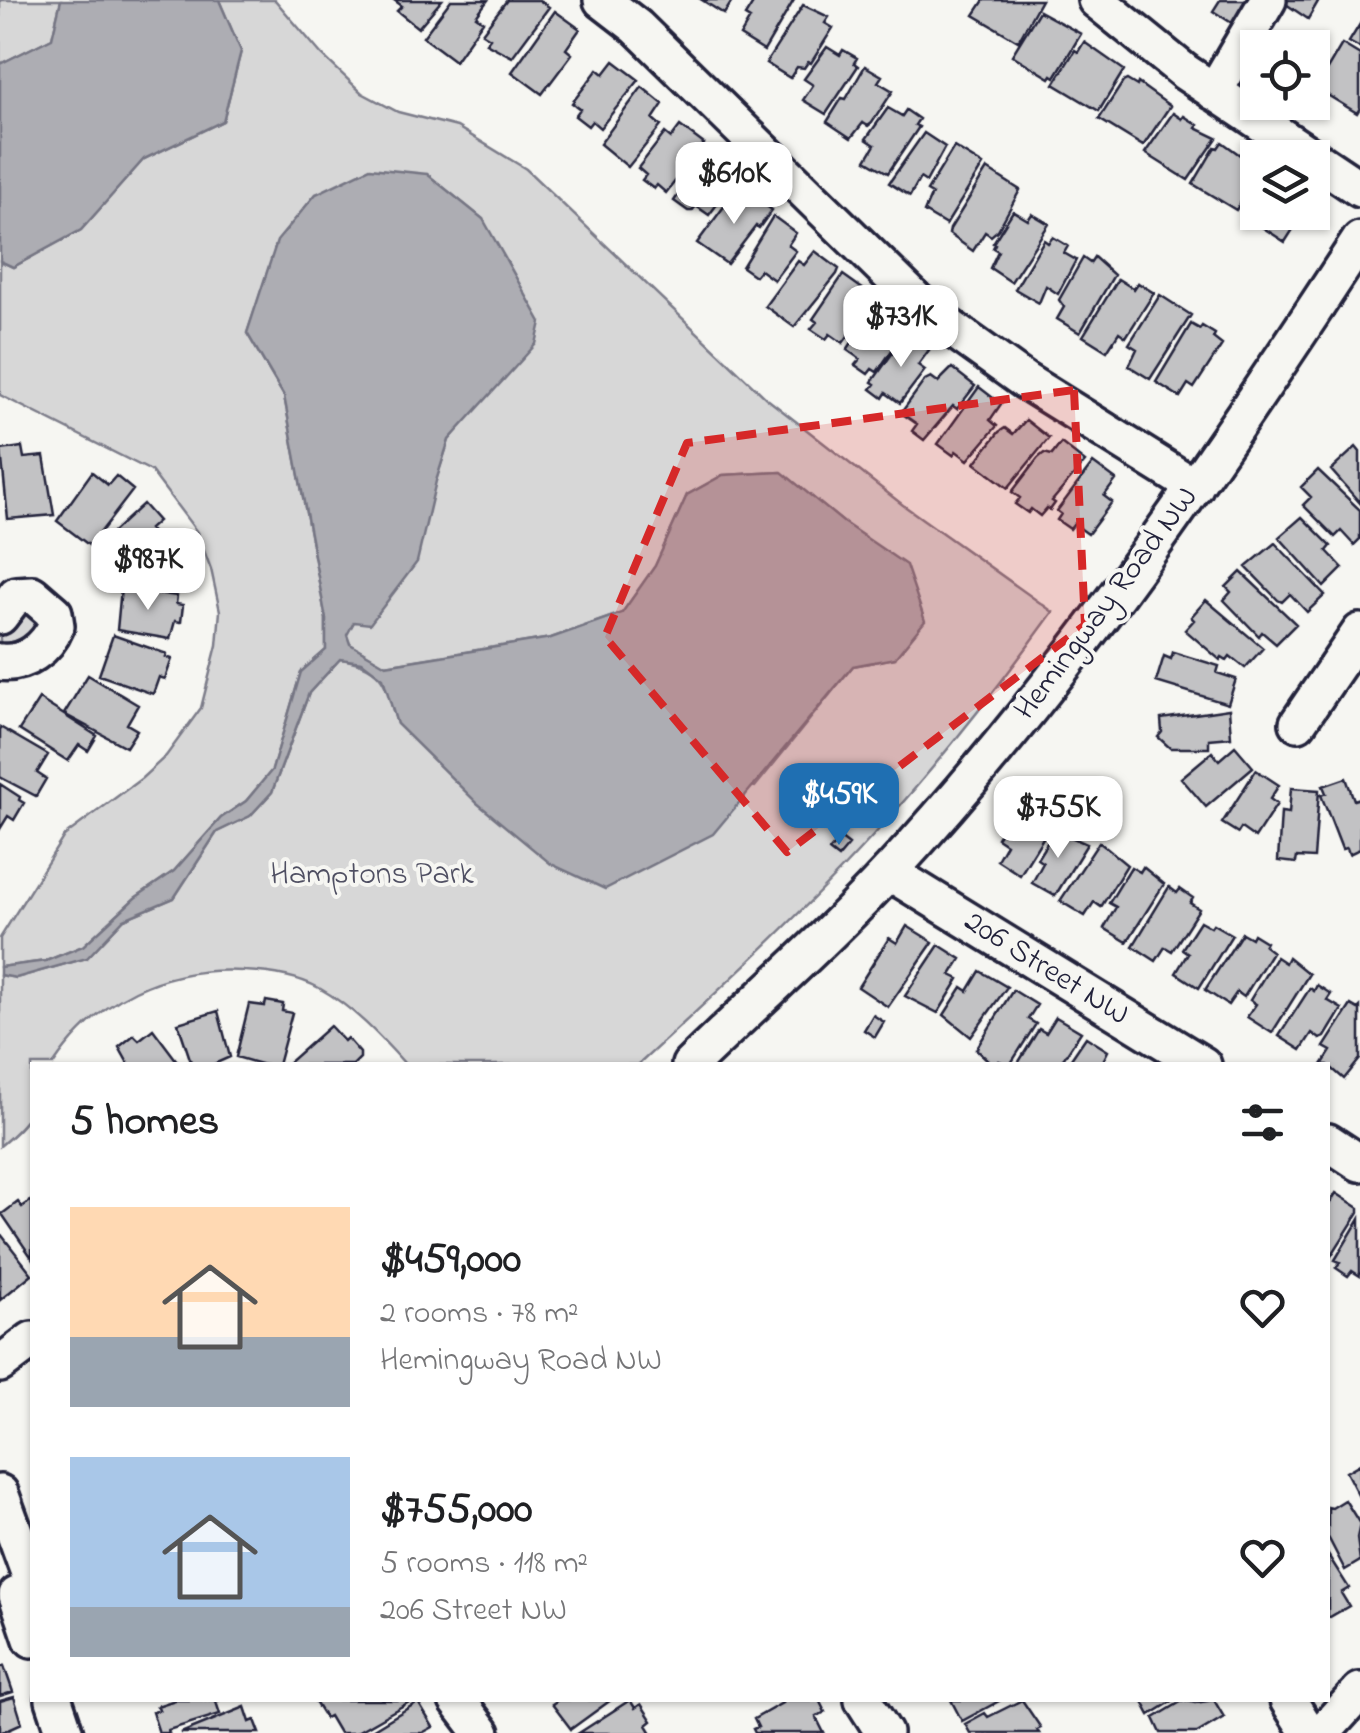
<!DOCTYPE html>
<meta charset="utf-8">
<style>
body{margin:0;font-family:"Indie Flower",sans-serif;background:#f2f2f2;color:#202124;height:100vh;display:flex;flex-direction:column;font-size:38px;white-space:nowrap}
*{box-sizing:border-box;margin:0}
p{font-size:32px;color:#757577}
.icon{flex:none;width:55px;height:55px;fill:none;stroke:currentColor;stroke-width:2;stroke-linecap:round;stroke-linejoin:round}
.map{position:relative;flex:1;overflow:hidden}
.details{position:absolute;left:30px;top:1062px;width:1300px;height:640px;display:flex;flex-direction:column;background:#fff;border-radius:0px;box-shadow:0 2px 8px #0004}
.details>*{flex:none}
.tools{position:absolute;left:1240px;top:30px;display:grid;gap:20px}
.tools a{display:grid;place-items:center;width:90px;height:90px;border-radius:0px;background:#fff;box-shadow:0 2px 8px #0004;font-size:50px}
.price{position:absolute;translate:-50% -85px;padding:0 22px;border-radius:20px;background:#fff;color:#222;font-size:32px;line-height:65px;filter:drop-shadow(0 2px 5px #0008)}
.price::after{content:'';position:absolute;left:50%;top:60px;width:30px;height:22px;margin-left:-15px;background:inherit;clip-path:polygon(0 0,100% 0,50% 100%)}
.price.on{background:#1f6fb2;color:#fff}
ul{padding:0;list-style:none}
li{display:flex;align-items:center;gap:30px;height:250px;padding:0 40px}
li span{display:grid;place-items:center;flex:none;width:280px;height:200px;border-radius:0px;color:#555}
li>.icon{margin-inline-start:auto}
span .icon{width:120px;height:120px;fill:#fffc;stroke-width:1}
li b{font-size:42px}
h2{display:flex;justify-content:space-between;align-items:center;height:120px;padding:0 40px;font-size:42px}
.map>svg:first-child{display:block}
.green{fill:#d7d7d7;stroke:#7c7c89;stroke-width:2.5}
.water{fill:#adadb3;stroke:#757583;stroke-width:2.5}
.building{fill:#c2c2c4;stroke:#22223b;stroke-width:2.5}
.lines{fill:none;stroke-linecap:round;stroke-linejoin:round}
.minor-casing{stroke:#22223b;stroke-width:42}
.minor{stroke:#f6f6f2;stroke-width:35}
.marked{fill:#d62828;fill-opacity:0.2;stroke:#d62828;stroke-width:8;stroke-dasharray:20 12;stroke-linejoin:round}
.labels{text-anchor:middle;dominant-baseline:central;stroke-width:8;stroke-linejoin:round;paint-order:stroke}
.street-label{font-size:32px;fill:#22223b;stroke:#f6f6f2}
.park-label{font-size:32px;fill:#4f4f62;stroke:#f6f6f2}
</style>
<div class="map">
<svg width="1360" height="1733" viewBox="0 0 1360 1733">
<rect width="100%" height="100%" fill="#f6f6f2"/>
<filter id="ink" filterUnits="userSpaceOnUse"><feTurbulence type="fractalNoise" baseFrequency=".01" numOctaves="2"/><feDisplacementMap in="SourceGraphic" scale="20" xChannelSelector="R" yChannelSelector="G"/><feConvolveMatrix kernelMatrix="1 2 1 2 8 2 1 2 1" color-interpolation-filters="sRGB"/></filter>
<g filter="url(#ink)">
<!-- green -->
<path class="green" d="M0,0H61L52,38L0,64Z
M219,0H275L322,55L362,93L398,112L457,127L526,169L766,398L903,505L1053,612C1000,685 943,758 882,826C806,910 722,988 638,1065H406C381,1037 353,1007 319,988C297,976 269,972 244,971C164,966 98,998 53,1065H32C32,1114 39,1113 0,1146V975L16,978L87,958L124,919L174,898L217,832L250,816L272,792L309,693L340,659C386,665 386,686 397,724L755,787L853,666L895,658L843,522L781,472L723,475L687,495L655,566L622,613L551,638L385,665L350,644L346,635L436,480L449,440L480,404L483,219L427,174L316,194L278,241L247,333L284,396L326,619V650L301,672L272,770L246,801L221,818L174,871L135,898L83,946L46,961L0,967V938L64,836L142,778L166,756L201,708L217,645L220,611L211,569L197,532L151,471L0,395V261L13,267L81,230L144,159L223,121L241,51Z
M21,601L49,619L0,659V628Z"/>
<!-- water -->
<path class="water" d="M61,0H219L241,51L223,121L144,159L81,230L13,267L0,261V64L52,38Z
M370,168L427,174L483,219L541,322L536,344L449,440L436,481L417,562L370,624L354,622L347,635L350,644L386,665L551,638L622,613L655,566L687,495L723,475L782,472L843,522L906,565L925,621L895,658L853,666L713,834L605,889L551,864L477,803L397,724L383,678L362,662L340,659L309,693L272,792L250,816L217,832L174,898L124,919L87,958L16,978L0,975V967L46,961L83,946L135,898L174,871L221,818L246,801L272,770L301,672L326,650V619L284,396L247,333L277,241L316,194Z"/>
<!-- building -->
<path class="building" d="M394,0H442L418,28L397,11L402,6Z
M451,0H488L476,16L483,21L455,61L423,37Z
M507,0H539L549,7L512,57L486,43L490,38L482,33Z
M702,0H733L724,14Z
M755,0H794L764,51L740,36L750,19L745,16Z
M984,0H1041L1018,41L974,15Z
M1220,0H1246L1250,3L1235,25L1213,11Z
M1280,0H1319L1308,19Z
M803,5L829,17L825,23L833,28L811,63L808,62L804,68L797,67L790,78L766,63Z
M555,11L580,29L566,49L572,54L542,94L512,72Z
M1039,11L1081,34L1055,77L1052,75L1050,78L1012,55Z
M1360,24V48L1349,42Z
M1084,42L1124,70L1099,111L1054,84L1075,50L1078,52Z
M1342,44L1360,55V108L1357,113L1316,88Z
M827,47L840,55L843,50L857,58L854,63L858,66L826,114L803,100L813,85L804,79Z
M614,61L639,80L600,128L592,121L588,126L575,116L580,109L572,103L598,69L604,74Z
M865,66L882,76L878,82L893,91L872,123L868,126L863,123L851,138L827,122L842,98L846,99Z
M1127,80L1137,86L1138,83L1170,106L1143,146L1099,119L1123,82Z
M642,87L663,104L653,119L661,126L628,167L600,144Z
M888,108L902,116L906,110L919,119L915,125L919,127L888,173L866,160L875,145L866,139Z
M1173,113L1182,119L1184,116L1198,125L1196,128L1217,138L1188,180L1145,153Z
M680,126L704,144L666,193L657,185L654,189L642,180L646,175L638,168L665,133L671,138Z
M924,133L945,147L926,182L920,178L910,196L889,183Z
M1222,142L1258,168V175L1236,210L1193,184L1215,147L1218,148Z
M954,147L983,165L946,225L924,212L932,194L927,191Z
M708,151L728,170L719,185L727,191L709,215L696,206L692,211H688L674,201Z
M987,169L1020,190L998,230L991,236L985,232L973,251L949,234L950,229Z
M1258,191V212H1304L1285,242L1242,214Z
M748,193L772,210L759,228L756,226L727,264L697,243L731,197L740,204Z
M1013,211L1028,220L1032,214L1049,224L1011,282L990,268L998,251L993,248L995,244L993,243Z
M773,216L796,233L788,245L796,251L774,280L760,270L755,276L742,267Z
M1053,237L1068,246L1064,253L1076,260L1058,294L1046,286L1039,303L1015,289L1044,240L1048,243Z
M815,251L839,269L837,274L794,327L765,306L798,261L804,265Z
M1094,257L1114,275L1080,333L1057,319L1064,307L1059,300L1083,258L1090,263Z
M843,275L864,290L855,307L864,314L843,343L830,334L826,339L811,329L817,322L813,319Z
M1118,279L1134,289L1138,283L1154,293L1126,337L1119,332L1107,351L1083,336Z
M1160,295L1191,315L1150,379L1129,366L1137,349L1129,344Z
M883,314L906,330L877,372L872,369L868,374L855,365L860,359L847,350L868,318L877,324Z
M1191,324L1200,329L1202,326L1215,334L1213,338L1222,345L1194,388L1188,384L1180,397L1156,382Z
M906,334L929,350L918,365L925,370L900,403L886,393L883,398L871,389L875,384L872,382Z
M952,368L975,386L957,409L953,406L924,440L912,431L917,424L901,413L925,380L931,377L938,382Z
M979,387L1001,404L990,420L997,426L968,460L956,451L953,455L938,444Z
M1026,420L1049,438L1008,488L975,463L999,432L1005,428L1013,434Z
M1061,443L1085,462L1052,501L1055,503L1050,510L1047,508L1040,516L1031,509L1028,513L1015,504L1020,498L1012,492L1038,458L1044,453L1052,455Z
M22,447L24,458L44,456L54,515L8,519L1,450Z
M1356,447L1360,452V503L1331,470Z
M1093,463L1116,480L1104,496L1112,502L1088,534L1074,524L1070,529L1057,520L1061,514L1057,511Z
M1318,470L1360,510V539L1354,545L1341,531L1335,537L1303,505L1311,497L1301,487Z
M92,472L108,485L116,476L133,490L90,546L57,521Z
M143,504L158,521L149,529L164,545L121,584L93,550Z
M1302,517L1331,546L1327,551L1343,568L1324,587L1279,537Z
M1275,543L1325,595L1307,612L1290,594L1282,602L1278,600L1246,567Z
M1241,572L1296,624L1276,644L1262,632L1259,636L1224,600L1231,592L1226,587Z
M121,588L177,596L176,604L183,605L181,622L175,621L170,639L117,630Z
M1206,600L1263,648L1245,668L1230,656L1227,660L1222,657L1220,660L1185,630L1194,620L1191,617Z
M113,635L167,654L166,657L172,659L165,679L159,677L153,694L99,675Z
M1173,652L1219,666L1217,673L1236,679L1228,704L1156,682L1164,656L1171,659Z
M88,675L138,705L127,724L137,730L126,747L64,714Z
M39,699L97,736L88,751L79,745L68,761L19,730Z
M1229,709L1231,737L1209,739V748H1170L1158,737L1162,732L1161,719Z
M0,727L48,755L37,773L46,779L36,796L0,777Z
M1235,746L1253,767L1206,807L1181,778L1212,752L1219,760Z
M1256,770L1279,785L1270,799L1277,804L1255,838L1241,828L1238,833L1222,823Z
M1346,778L1354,800L1360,798V849L1349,854L1347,848L1342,849L1321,795L1326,793L1323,786Z
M0,784L20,797L19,800L24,803L14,820L8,816L0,829Z
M1291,788L1319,790L1314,858L1297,857L1296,863L1278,861L1281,812L1289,813Z
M1028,789L1061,809L1020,875L997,860L1006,844L997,838Z
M1055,830L1087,844L1055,896L1032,883L1043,863L1037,859Z
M840,838L849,845L838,858L829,851Z
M1099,842L1127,865L1101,907L1094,902L1085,916L1060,901Z
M1131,867L1140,872L1143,867L1164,884L1127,942L1104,928L1116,907L1109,903Z
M1169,887L1177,893L1180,889L1193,898L1190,903L1199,909L1172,951L1165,947L1156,961L1133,946Z
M1200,921L1211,927L1213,924L1232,935L1199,988L1176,973L1188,953L1182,949Z
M907,926L933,942L888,1007L858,987L889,938L897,943Z
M1242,933L1251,938L1253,934L1266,942L1264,946L1272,952L1244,997L1237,992L1228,1005L1205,990Z
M939,945L961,959L951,975L959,979L938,1013L905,996Z
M1276,957L1285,963L1288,957L1309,974L1272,1033L1247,1017L1256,1004L1250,1000Z
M980,971L1007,987L971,1037L944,1015L962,987L968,991Z
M1317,985L1331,994L1327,1000L1342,1009L1325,1037L1320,1039L1312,1033L1301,1050L1279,1036L1310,988L1314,991Z
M1013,990L1037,1005L1028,1019L1036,1024L1010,1065L999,1061L993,1065L976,1049Z
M266,1001L283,1004L282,1011L292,1013L278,1065H264L236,1057L249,1004L265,1006Z
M1351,1005L1358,1009L1360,1007V1059L1344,1079L1328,1065H1322L1331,1051L1324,1047Z
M218,1011L230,1057L212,1065H192L178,1023Z
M873,1015L884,1022L875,1037L864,1030Z
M1056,1017L1081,1032L1064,1058L1057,1065H1017L1039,1029L1046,1033Z
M330,1026L344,1041L347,1038L360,1053V1058L353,1065H286Z
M153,1029L180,1065H129L119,1047L134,1035L139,1040Z
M1086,1037L1108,1051L1101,1065H1067Z
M1336,1193L1359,1208V1212L1328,1261V1206Z
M32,1200V1258L2,1214L18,1202L22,1207Z
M1360,1218V1276L1352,1271L1348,1276L1336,1268L1340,1262L1335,1260Z
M0,1233L32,1274L0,1300Z
M1360,1464V1499L1346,1472Z
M1345,1500L1360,1524L1357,1538L1360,1561L1345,1570L1328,1537V1507L1332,1508Z
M1328,1555L1349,1588L1341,1593L1349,1606L1328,1618Z
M4,1666L13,1692L0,1696V1668Z
M14,1697L22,1723L0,1733V1701Z
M175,1700H220L216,1702L220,1714L168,1730L169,1733H159L152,1712L159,1710L157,1706Z
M318,1700H410L411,1701L355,1733H339L329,1716L325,1718L315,1702Z
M558,1700H611L571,1729L552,1704Z
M630,1700L635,1708L641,1704L652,1721L647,1725L652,1733H579Z
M780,1700H819L825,1712L816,1717L824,1733H755L753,1729L758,1727L754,1719L782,1703Z
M951,1700H1001L962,1721Z
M1022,1700L1041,1728L1037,1730L1039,1733H970L965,1724L985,1713L988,1717Z
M1142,1700H1174L1150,1715Z
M1184,1700L1195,1703L1214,1700L1224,1717L1197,1733H1161L1154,1718Z
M418,1702L433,1727L422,1733H367Z
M245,1707L250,1722L255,1720L260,1733H181Z"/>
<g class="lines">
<!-- minor casing -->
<g class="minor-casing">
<path id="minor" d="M602,0L637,27L926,310L1025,381L1195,487
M1096,0L1185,72L1360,189
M1214,92L1268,0
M0,616L16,595L32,594L54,613L56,626C47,648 25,665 0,662
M1298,723L1360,632
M889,872L1203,1065
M690,1065C757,1000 828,938 891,870C1069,678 1217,459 1360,240
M1328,1142L1360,1163
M0,1364L32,1340
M0,1493L32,1581
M17,1595L32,1639
M54,1700L65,1733
M457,1700L482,1733
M863,1700L884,1733
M1288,1700L1307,1730L1319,1733
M1322,1733L1360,1691"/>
</g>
<!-- minor -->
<use href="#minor" class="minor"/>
</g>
</g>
<!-- marked area -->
<path class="marked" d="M1074,390L1085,625L787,852L605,637L687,443Z"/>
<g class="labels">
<!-- street labels -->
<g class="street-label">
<text transform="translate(1107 604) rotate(-53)">Hemingway Road NW</text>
<text transform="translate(1046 969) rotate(32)">206 Street NW</text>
</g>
<!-- park labels -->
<g class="park-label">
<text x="372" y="875">Hamptons Park</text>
</g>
</g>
</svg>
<div class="tools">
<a><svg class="icon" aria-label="locate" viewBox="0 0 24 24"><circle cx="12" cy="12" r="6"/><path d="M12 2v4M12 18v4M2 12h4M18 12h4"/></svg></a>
<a><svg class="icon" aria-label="layers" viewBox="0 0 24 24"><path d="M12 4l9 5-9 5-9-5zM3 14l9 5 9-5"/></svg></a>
</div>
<b class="price" style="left:734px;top:227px">$610K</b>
<b class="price" style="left:901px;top:370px">$731K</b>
<b class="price" style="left:148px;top:613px">$987K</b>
<b class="price on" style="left:839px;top:848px">$459K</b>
<b class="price" style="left:1058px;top:861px">$755K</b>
<section class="details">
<h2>5 homes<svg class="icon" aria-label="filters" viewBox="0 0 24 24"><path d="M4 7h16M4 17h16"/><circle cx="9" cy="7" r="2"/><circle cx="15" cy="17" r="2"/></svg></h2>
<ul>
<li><span style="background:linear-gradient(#ffd9b3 65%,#9aa5b1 0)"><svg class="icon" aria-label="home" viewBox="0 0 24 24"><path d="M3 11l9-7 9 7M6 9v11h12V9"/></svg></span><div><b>$459,000</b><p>2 rooms · 78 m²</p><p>Hemingway Road NW</p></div><svg class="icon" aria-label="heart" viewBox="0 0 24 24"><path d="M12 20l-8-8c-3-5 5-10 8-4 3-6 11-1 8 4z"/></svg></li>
<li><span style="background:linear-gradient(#a9c7e8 75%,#9aa5b1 0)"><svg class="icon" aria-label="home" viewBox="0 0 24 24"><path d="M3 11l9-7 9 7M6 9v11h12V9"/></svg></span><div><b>$755,000</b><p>5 rooms · 118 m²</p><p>206 Street NW</p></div><svg class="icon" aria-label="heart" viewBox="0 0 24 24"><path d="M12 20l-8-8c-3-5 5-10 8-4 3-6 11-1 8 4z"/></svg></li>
</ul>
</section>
</div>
